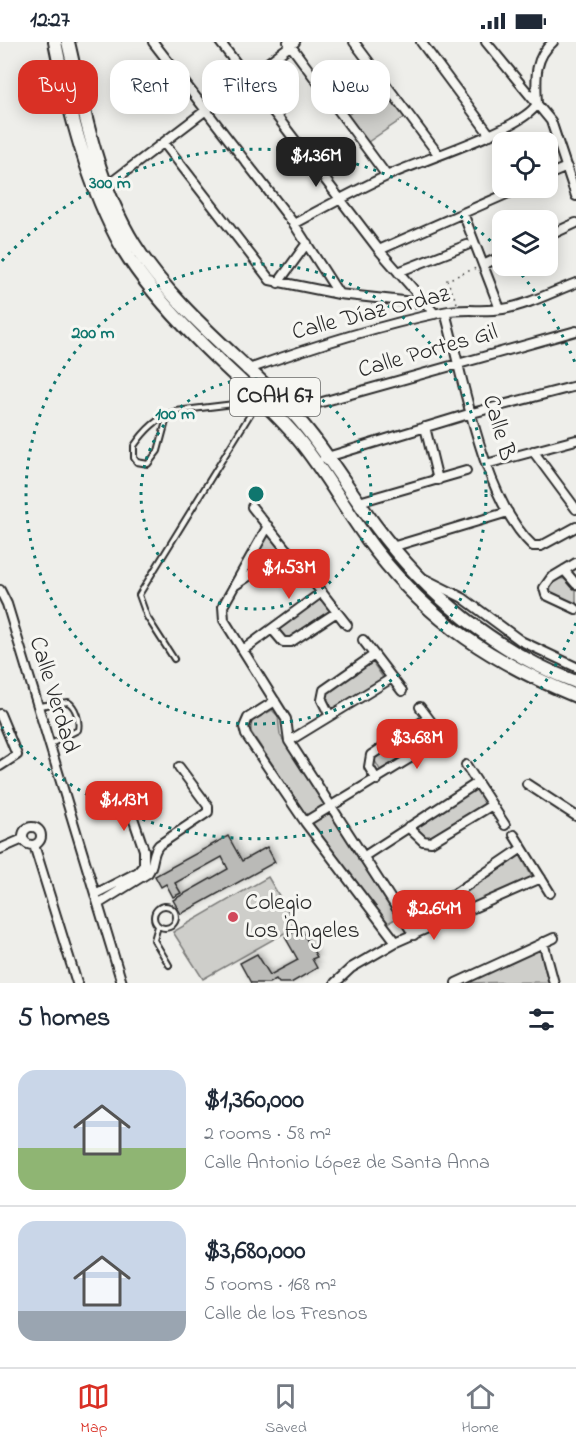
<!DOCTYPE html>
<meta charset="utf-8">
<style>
body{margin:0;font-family:"Indie Flower",sans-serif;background:#f2f2f3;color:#1f2937;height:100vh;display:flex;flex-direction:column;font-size:22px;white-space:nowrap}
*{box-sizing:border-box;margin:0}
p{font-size:20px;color:#747a83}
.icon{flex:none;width:33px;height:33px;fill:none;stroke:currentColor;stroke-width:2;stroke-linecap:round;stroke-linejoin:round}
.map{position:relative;height:941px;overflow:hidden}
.drawer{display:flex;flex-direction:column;background:#fff;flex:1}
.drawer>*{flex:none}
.banner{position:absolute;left:18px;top:18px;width:540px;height:54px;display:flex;gap:12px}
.fabs{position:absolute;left:492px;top:90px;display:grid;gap:12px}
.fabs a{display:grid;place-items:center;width:66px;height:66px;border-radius:12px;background:#fff;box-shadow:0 3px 15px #0003;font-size:30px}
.price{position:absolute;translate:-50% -51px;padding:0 14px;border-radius:12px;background:#d93025;color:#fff;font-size:20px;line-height:39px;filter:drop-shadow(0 2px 3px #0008)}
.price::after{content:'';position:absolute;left:50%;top:36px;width:18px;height:14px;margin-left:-9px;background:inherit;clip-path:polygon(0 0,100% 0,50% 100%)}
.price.active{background:#222;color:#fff}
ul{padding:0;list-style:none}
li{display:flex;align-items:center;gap:18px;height:150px;padding:0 18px}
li+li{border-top:2px solid #e0e1e3}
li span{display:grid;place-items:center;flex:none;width:168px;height:120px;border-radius:18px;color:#555}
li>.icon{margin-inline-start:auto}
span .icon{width:72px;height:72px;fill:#fffc;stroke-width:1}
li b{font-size:26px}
h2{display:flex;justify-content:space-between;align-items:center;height:72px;padding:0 18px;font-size:26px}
.tag{padding:0 21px;border-radius:18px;background:#fff;box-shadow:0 3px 15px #0003;font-size:21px;line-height:54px}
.tag.active{background:#d93025;color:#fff}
.status{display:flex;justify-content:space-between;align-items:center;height:42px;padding:0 30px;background:#fff;direction:ltr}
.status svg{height:16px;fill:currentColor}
.dock{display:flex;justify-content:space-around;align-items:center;height:84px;border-top:2px solid #e0e1e3;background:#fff;font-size:16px;color:#747a83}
.dock a{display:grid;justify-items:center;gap:3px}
.dock .active{color:#d93025}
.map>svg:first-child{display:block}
.green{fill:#cececa;stroke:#7c7c7a;stroke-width:1.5}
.building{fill:#babab7;stroke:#2b2b2b;stroke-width:1.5;filter:url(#shadow)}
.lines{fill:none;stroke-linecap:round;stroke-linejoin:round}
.service-casing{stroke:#2b2b2b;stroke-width:8}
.minor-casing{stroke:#2b2b2b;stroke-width:12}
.primary-casing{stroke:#2b2b2b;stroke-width:16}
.path{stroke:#2b2b2b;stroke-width:1.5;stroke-dasharray:1.5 4.5;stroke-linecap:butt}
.service{stroke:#f6f6f2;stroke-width:4}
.minor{stroke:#f6f6f2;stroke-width:8}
.primary{stroke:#f6f6f2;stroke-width:12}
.ring{fill:none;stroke:#0f766e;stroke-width:3;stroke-dasharray:3 6}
.poi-dot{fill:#d1495b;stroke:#f6f6f2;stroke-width:2}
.labels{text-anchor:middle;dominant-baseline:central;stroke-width:6;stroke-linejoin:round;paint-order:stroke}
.shield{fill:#f6f6f2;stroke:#686867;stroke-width:1.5}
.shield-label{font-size:22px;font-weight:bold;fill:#2b2b2b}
.street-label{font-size:24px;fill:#2b2b2b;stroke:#f6f6f2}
.poi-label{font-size:24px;fill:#2b2b2b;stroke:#f6f6f2;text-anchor:start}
.centre{fill:#0f766e;stroke:#f6f6f2;stroke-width:3}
.ring-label{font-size:18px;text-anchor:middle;font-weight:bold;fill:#0f766e;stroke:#f6f6f2;stroke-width:6;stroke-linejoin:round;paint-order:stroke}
</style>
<div class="status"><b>12:27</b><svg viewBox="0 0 49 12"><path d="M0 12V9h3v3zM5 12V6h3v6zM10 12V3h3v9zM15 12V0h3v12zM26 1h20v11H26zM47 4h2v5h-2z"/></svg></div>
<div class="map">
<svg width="576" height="941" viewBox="0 0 576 941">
<defs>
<filter id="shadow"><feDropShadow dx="2.5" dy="-2.5" stdDeviation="3" flood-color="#0004"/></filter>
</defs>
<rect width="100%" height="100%" fill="#eeeeea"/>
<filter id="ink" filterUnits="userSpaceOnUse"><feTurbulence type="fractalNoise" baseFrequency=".0167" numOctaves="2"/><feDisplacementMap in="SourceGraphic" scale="12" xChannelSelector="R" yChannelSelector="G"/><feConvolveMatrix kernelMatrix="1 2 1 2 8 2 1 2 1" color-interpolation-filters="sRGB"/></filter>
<g filter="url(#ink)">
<!-- green -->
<path class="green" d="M386,47L405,75L365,102L346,74Z
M266,490L282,510L240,538Z
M556,536L564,537L576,547V562L551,550L550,544Z
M322,554L334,570L291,597H285L279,587Z
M371,618L384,637L330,669L324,660L327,649Z
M272,668L278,674L280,693L397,876L388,881L306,773L251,690V680Z
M423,684L434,698L380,728L374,717Z
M475,743L487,763L433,797L427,798L415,783Z
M520,813L532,835L449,873L444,864Z
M268,835L297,884L203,937L173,890Z
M540,907L548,940L461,941Z"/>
<!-- building -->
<path class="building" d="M228,794L242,819L267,805L275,820L181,872L173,858L228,827L222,815L175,841L181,851L173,855L166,842L161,845L155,834Z
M300,886L317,915L312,917L317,926L291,941H279L276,937L269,941H251L240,921L257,912L270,933L298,918L285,895Z"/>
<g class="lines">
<!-- service casing -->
<g class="service-casing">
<path id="service" d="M168,372L158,409L148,422L137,420L134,416V404C145,388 157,376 176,369L234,362L250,351
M174,617L147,575L139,553L259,358
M39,664L68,660C76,665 80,679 78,688L49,703
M154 875a11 11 0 1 1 22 0a11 11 0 1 1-22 0Z
M158,884L154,898L169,923"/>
</g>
<!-- minor casing -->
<g class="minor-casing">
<path id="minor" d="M153,0L294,182L339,252
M220,0L379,208L435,272
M288,0L387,134
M354,0L438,112
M421,0L490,93
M486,0L551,79L576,154
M537,62C536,38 533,17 553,0
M164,101L270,238L339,252L422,261
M548,133L567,125
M104,146L295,0
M463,171L500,267
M294,182C325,165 356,148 389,133C419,119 523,87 537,62
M548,194L576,181
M379,208L520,146
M483,223L502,214
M398,230L467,203
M278,241L307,201
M445,270C463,335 483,458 533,504H541L576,485
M246,328C310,305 377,284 443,270C463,266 483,270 503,267C528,263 552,250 576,241
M290,369L576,289
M425,385L438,438
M533,409L576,467
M324,416L472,371L576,344
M486,422L576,398
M359,460L466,429
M252,465L297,521
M268,484L223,564L224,578L286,677L289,699L414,893
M392,505L508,470
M576,521L551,536L544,546L546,553L576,567
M564,528L576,542
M425,537L463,556L521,599L576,625
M312,538L347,583
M234,544L287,508
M0,548L7,562L122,941
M272,587L283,600H291L337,570
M363,598L402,649
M243,608L322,550
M275,659L248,676L244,685L246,693L305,780L396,900
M420,665L450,705
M0,672L17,713L0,724
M329,672L322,658L324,648L374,613
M289,699L392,636
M466,723L505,783
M377,738L369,725L371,713L428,676
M527,742L576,774
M305,780L443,696
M23 794a9 9 0 1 1 18 0a9 9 0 1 1-18 0Z
M408,785L423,799L431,800L492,763
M514,793L550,851
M34,803L77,941
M0,807L23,797
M363,815L477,741
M95,852L138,830L144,823V808L129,764
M98,862L148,831C155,821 151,812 159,803L208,770V764L179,725
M444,881L439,870L444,859L522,806
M543,900L554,941
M335,941L351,926L396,900L541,836
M456,941L554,896"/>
</g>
<!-- primary casing -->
<g class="primary-casing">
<path id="primary" d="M55,0C69,69 88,145 123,207C143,240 171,271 198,298C231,332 268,361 298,397C327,432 348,473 376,509C432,581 493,620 576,654
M68,0C84,68 97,142 134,202C176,269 239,314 292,370C324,405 347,446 375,483C426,552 496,610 576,640"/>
</g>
<!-- path -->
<path class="path" d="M457,261L447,238L476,226"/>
<!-- service -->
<use href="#service" class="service"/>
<!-- minor -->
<use href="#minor" class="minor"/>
<!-- primary -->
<use href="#primary" class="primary"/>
</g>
</g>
<!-- distance rings -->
<g class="ring">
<circle cx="256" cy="452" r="115"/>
<circle cx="256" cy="452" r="230"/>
<path d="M576 581A345 345 0 0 1 2 685M2 219A345 345 0 0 1 502 210M516 226A345 345 0 0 1 576 323"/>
</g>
<!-- markers -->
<circle class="poi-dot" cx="233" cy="875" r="6"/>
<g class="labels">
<!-- shield labels -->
<rect class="shield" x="230" y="336" width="90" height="38" rx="4.5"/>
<g class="shield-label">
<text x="275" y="355">COAH 67</text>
</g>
<!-- street labels -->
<g class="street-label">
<text transform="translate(371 272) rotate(-14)">Calle Díaz Ordaz</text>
<text transform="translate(428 310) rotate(-16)">Calle Portes Gil</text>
<text transform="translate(498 386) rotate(74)">Calle B</text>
<text transform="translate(53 653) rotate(73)">Calle Verdad</text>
</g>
<!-- poi labels -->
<g class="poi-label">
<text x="245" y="861">Colegio<tspan x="245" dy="28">Los Angeles</tspan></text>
</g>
</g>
<circle cx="256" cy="452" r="9" class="centre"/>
<g class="ring-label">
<text x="110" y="146">300 m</text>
<text x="93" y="296">200 m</text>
<text x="175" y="377">100 m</text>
</g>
</svg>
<div class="fabs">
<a><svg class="icon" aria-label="locate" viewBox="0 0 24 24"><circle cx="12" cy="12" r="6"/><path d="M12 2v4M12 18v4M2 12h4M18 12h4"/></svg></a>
<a><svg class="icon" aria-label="layers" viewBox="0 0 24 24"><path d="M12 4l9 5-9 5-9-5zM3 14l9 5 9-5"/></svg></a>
</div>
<b class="price active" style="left:316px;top:146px">$1.36M</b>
<b class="price" style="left:289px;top:558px">$1.53M</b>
<b class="price" style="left:417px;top:728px">$3.68M</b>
<b class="price" style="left:124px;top:790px">$1.13M</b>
<b class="price" style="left:434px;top:899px">$2.64M</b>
<div class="banner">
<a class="tag active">Buy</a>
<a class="tag">Rent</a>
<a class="tag">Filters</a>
<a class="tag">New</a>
</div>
</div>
<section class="drawer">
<h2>5 homes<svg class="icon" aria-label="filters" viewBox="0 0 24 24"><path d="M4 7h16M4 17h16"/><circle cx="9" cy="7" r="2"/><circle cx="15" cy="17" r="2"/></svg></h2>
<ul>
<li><span style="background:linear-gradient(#c9d6e8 65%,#8fb573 0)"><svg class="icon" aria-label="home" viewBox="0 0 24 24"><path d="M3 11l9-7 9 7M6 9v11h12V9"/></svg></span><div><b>$1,360,000</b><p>2 rooms · 58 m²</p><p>Calle Antonio López de Santa Anna</p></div></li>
<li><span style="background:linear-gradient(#c9d6e8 75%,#9aa5b1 0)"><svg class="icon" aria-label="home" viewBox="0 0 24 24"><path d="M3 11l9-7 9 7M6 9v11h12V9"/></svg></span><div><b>$3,680,000</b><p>5 rooms · 168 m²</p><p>Calle de los Fresnos</p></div></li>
</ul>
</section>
<nav class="dock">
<a class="active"><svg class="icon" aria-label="map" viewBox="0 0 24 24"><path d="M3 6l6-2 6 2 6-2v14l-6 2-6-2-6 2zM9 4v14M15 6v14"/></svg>Map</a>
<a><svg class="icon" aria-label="saved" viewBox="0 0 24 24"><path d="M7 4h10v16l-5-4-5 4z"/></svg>Saved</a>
<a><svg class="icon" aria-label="home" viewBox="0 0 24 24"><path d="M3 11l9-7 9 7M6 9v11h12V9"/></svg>Home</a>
</nav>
